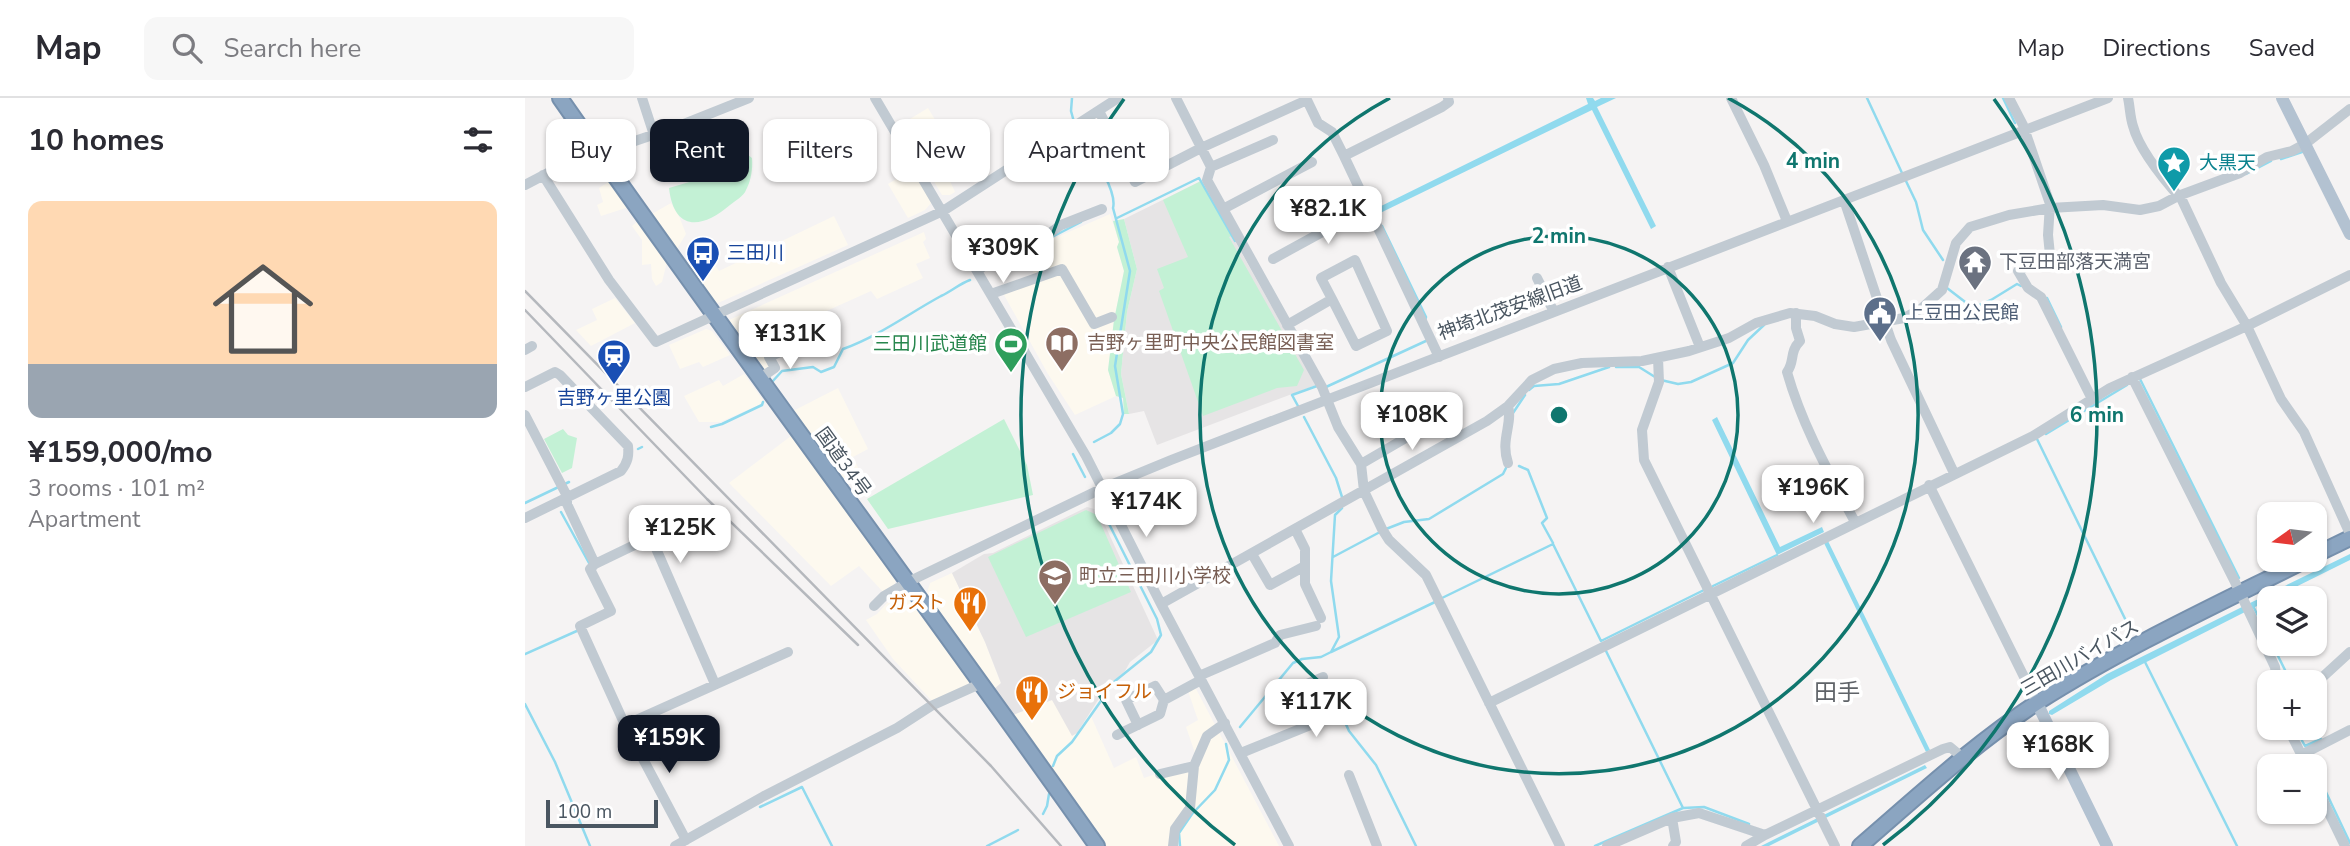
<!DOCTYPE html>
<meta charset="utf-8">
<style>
body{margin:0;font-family:"Nunito Sans","Noto Sans JP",sans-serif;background:#f7f7f7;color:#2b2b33;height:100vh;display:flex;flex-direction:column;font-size:26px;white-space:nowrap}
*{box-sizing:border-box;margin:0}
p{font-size:23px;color:#7c7c81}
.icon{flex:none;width:38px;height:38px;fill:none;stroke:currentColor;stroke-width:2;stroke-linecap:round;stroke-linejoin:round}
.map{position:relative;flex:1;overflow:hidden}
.drawer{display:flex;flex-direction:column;background:#fff;width:525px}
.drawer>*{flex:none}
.guide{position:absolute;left:21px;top:21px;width:665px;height:63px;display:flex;gap:14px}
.needle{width:46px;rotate:256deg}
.buttons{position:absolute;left:1732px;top:404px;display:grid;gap:14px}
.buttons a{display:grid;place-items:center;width:70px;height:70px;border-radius:14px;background:#fff;box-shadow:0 2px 5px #0004;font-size:35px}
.scale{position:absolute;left:21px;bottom:18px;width:112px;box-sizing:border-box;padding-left:7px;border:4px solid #4a5661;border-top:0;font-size:19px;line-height:24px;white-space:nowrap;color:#4a5661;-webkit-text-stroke:5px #fff;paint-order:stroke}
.price{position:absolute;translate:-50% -60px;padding:0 16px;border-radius:14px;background:#fff;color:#222;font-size:23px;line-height:46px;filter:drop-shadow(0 2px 4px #0008)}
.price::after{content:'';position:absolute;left:50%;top:42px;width:21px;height:16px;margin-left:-10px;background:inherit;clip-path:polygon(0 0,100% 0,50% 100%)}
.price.active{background:#111827;color:#fff}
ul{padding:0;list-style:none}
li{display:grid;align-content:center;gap:14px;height:371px;padding:0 28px}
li+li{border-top:2px solid #e1e1e2}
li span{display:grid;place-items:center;height:217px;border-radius:14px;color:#555}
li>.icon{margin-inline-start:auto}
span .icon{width:126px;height:126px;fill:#fffc;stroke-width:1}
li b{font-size:30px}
h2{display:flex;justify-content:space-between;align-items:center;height:84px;padding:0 28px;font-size:30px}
.pill{padding:0 24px;border-radius:14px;background:#fff;box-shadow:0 2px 5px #0004;font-size:24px;line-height:63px}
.pill.active{background:#111827;color:#fff}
header{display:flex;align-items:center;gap:42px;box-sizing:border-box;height:98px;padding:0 35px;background:#fff;border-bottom:2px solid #e1e1e2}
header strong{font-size:33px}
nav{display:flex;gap:38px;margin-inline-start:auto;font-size:24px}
.search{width:490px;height:63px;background:#f7f7f7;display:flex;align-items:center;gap:18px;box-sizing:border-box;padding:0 24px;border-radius:14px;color:#7c7c81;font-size:26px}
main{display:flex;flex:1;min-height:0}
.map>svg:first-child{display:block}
.commercial{fill:#fdf9ef}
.education{fill:#e6e4e5}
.green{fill:#c3f1d5}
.water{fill:#90daee}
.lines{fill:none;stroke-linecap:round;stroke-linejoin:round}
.stream{stroke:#90daee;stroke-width:2.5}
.highway-casing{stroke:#7690ad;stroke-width:18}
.minor{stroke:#c1cad2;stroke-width:10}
.major{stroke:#b3c2d1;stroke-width:12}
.highway{stroke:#8ba5c1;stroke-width:14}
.rail{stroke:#b5b8bd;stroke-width:2.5}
.ring{fill:none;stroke:#0f766e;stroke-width:3.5}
.labels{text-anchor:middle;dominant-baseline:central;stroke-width:7;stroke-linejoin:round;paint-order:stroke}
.culture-label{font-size:19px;fill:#0d838f;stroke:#fff;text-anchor:start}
.transit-label{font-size:19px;fill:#164399;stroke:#fff;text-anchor:start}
.worship-label{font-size:19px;fill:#5b616d;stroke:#fff;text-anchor:start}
.street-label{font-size:19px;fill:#4a5661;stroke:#fff}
.service-label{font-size:19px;fill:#4e5e75;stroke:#fff;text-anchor:start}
.education-label{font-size:19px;fill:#785e54;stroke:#fff;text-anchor:start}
.leisure-label{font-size:19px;fill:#27864d;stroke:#fff;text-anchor:end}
.food-label{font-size:19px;fill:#c56008;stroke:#fff;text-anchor:end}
.quarter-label{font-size:23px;fill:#5f6368;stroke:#fff}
.centre{fill:#0f766e;stroke:#fff;stroke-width:3.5}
.ring-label{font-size:21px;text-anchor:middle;font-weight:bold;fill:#0f766e;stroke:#fff;stroke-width:7;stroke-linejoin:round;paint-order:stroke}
</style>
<header>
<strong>Map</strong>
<div class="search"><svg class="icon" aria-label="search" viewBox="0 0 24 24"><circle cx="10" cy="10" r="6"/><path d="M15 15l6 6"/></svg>Search here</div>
<nav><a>Map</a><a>Directions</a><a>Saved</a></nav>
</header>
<main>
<section class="drawer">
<h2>10 homes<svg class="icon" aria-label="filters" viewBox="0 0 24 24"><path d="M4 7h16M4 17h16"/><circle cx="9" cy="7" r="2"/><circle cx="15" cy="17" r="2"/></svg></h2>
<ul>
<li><span style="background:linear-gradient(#ffd9b3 75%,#9aa5b1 0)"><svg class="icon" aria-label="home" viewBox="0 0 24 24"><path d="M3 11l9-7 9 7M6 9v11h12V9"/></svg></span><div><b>¥159,000/mo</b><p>3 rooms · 101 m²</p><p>Apartment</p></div></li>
</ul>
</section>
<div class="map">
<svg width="1825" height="748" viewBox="0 0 1825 748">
<rect width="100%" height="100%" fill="#f5f3f3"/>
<!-- commercial -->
<path class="commercial" d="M403,10L415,30L440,23L449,45L436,50L447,73L425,83L430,94L425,97H417L375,27Z
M388,71L407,104L400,112L383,120L363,86Z
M85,83L104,109L76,118L72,107L78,104L74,90Z
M146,105L154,118L161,136L150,154L125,117Z
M585,116L594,144L592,150L599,173L589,222L583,272L591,298L550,317L523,276L474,188L509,176L500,153Z
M309,118L323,147L193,205H188L167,174L187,163L194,173Z
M113,123L142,164L137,184L131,188L127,181L126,166L117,167V142L107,128Z
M399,134L401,141L398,144L405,160L391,166L398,180L352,201L346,193L235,243L245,269L238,273L204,222Z
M90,200L110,225L66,248L51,232L72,222L67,211Z
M181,231L187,233L205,257L178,269L174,264L155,271L144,247Z
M219,276L238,302L236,306L195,324H174L159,298L194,282L198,288Z
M313,290L343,351L328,359L336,376L321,384L268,313Z
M266,338L370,482V488L359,495L334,468L306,488L204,385Z
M427,475L460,544L476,586L469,591L402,495L405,485Z
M380,496L445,585L408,604L368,561L341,522L352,516L365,502Z
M670,589L754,748H656L653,735L650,748H582L488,617L527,602L552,635L565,616L589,670L611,659L619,680L667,664L670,655L661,629L673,622L663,593Z"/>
<!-- education -->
<path class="education" d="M676,83L791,287L632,347L619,313L604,316L596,276L602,214L612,171L599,121Z
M562,409L573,412L633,542L605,564L600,573L580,591L552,635L547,638L527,602L488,617L469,591L476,585L460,544L427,475L459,456L468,455Z"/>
<!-- green -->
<path class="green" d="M214,50L227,60C228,70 226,83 221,92C219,98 210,103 205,107C177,131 149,134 144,90L171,82L166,58L190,52Z
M676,83L707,138L704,139L779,272L772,288L752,290L678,318L634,193L639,190L632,171L663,159L638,102Z
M599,121L612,171L602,214L596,276L604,316H599L598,300L591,298L583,272L589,222L599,173L592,149L594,144L588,123Z
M479,321L502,367L508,397L363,431L342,401Z
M38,331L43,337L52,340L47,370L37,375L19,341Z
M561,412L572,417L606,494L501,539L463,459Z"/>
<!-- water -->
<path class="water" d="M1061,0H1068L1070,3L1076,0H1091L1072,9L1131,128L1126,131L1067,12L851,117L848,112L1063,6Z
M1192,319L1255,449L1297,429L1299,434L1252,457L1187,322Z
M1303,443L1405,652L1401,654L1299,445Z
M1825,456V462L1726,511L1723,506Z
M1717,509L1720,514L1586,582L1527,617L1524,616V613L1582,576Z
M1400,667L1402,670L1244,748H1236Z"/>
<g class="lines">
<!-- stream -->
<path class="stream" d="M547,0L546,13L549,24
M1342,0L1377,75
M1478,0L1490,25
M551,30C562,48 593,91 588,110L605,173L590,268L598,316L595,326L586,335L569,344
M1756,61L1777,54
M1721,76L1746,63
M1380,81L1391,104L1398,132L1418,162
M592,120L674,80L710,143
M857,128L901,219L900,223
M527,139L556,124
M465,170L479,159
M1422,190L1448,210L1466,202L1492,186L1496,188
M1522,200L1536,229
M1091,269H1114L1130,279
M1615,281L1714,480
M1136,282L1153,286L1166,284L1208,265L1223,242L1239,227
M247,284L257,273L288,269L296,274L309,269L318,251C354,238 383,216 416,198C427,193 434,186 445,182
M801,289L903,242
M1004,292L1009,288L1034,286L1084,269
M773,308L767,297L792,288
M988,315L1000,297
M779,319L811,380L817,399
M186,329L197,326L237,307L238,304
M1521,336L1602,287
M1512,341L1607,535
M113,351L117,349
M548,356L560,379
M994,368L1003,372L1022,420L1017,425L1028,445
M0,405L44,384
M36,414L64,465
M861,431L879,424L904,421L978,376L982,368
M808,459L855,434
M1188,488L1252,457
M917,500L1028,446L1076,543L1179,492
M1729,510L1745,542
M1747,546L1766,584
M1081,553L1158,710
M806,554L910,504
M0,556L54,532
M1620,564L1712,748
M809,600L824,633L851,667L891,748
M0,606L30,664L65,748
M715,629L768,565L777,561L796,559L806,554L814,539L806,483L810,417L817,410
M1770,630L1780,648L1796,641
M1784,657L1789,668
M528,668L532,658L547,644L590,583L626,554L636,537L632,521L579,416
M1790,671L1825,745
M235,709L277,689L307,748
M518,716L522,708L524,696
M462,748L493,732
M655,748L654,735L667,716L690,692L704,662L701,646
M1070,748L1158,710L1179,709L1224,726"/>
<!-- highway casing -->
<g class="highway-casing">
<path id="highway" d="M35,0C211,252 395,497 572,748
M1790,457L1825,440
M1335,748C1393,698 1449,646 1513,604C1598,550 1691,507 1781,462"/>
</g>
<!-- minor -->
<path class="minor" d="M117,0L129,37
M350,0L561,358L636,506L764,748
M651,0L686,69L682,82L797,289L813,329L836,366L839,393L857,431L864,442L901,477L1035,748
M781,0L793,25L807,34L819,58L914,259
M1206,0L1239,67L1262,123
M1484,0L1498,27L1525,106L1523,137L1525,157C1518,163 1504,166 1493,173L1503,190L1516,199L1567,301
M1603,0C1605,9 1605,19 1608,28C1614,51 1640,83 1657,102L1696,185L1722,228L1756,301L1779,334L1825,436
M574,13L610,84L676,50L782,2
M76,58L107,44L154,28L224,0
M819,58L917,9L924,4L923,0
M686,69L748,42
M18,77L84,182L131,244L418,113L593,0
M0,87L42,65L73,54
M1319,102L1366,242L1429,375
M698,111L787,64
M748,161L843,109
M1143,169L1175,249
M452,173L475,156L522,137L536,127L577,111
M1012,180L1029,214
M466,196L537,171L569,226L587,219
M1271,215V230L1275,243C1264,254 1270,264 1262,274C1277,327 1304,375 1330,424
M762,227L807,201L796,180L830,162L862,233L831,248L807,201
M0,252L7,248
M1133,260L1134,284L1117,332L1119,362L1310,748
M1607,279L1710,484L1750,569L1752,584
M234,281L250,270L244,259L280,243
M0,289L30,274L35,277L103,348C104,358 103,364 96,373L0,420
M983,308C988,326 975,342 983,365
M0,317L42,398V406L70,466
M836,366L922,316
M1404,387L1512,605
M770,431L780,451V486L796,520
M727,456L745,487L780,468
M636,506L962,323L983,308L1007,282L1029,271L1057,265L1117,263L1164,253L1204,240L1231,225L1265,215L1290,218L1310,226L1329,229L1379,220L1397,210L1417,192L1431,145L1445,129L1484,117L1525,110L1578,107L1615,112L1634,108L1653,98L1715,75L1742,59L1767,53L1780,46L1825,11
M349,508L359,498L383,484L578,390L646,362L1583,0
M674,578L750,545L755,537L791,528
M1790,586L1825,554
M768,592L798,579
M964,605L1508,338L1585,290L1722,228L1825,177
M100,627L263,554
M613,627L601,602L630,588L639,602
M1763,630L1782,668
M592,637L635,616L639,602L676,582
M716,655L795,623L780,586
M1776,657L1825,632
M635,676L669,668L682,638L700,625
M824,677L852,748
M1790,686L1820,748
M1147,720L1151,744L1148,748
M161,742L100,627L55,528L86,513L65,471L70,466L126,439L190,586
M150,748L239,698L372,630L406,608L457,585
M648,748L650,731L665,710L669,668
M1082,748L1147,720L1174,715L1240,737
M1221,748L1240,737L1418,651L1425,649L1437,659"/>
<!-- major -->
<path class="major" d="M1757,0L1825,136
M1512,605L1582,748"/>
<!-- highway -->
<use href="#highway" class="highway"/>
<!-- rail -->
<path class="rail" d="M0,193L466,668L536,748
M0,212L182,401L333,547"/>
</g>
<!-- distance rings -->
<g class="ring">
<circle cx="1034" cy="317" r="179"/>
<path d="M1203 0A359 359 0 1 1 865 0"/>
<path d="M710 747A538 538 0 0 1 599 1M1469 1A538 538 0 0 1 1358 747"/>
</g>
<!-- icons -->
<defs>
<g id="sight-pin" transform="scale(1.75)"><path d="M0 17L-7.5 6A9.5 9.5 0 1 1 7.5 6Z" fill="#0f9aa8" stroke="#fff"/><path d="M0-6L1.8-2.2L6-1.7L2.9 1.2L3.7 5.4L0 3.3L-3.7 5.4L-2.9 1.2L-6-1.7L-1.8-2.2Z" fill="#fff"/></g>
<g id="bus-pin" transform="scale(1.75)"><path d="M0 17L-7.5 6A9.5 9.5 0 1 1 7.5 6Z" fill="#1a4fb4" stroke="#fff"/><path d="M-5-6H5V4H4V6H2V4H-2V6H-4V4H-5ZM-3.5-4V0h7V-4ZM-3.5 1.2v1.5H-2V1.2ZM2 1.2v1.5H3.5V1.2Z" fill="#fff"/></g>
<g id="temple-pin" transform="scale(1.75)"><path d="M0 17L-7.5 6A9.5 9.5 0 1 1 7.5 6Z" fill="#6b7280" stroke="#fff"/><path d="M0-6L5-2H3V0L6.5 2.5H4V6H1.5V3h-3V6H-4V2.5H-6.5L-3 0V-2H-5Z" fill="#fff"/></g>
<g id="civic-pin" transform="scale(1.75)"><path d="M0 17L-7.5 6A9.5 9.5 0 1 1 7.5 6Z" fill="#5c6f8a" stroke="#fff"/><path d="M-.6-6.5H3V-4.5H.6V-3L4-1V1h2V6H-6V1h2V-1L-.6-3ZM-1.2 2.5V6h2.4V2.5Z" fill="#fff"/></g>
<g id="library-pin" transform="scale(1.75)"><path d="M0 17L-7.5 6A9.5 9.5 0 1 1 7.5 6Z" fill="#8d6e63" stroke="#fff"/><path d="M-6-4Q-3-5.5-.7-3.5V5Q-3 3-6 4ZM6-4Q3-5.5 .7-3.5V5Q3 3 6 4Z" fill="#fff"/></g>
<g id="stadium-pin" transform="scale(1.75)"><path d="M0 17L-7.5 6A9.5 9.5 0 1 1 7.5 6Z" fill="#2e9e5b" stroke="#fff"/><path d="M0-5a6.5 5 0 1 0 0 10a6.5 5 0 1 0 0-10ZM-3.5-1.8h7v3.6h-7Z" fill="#fff"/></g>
<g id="station-pin" transform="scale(1.75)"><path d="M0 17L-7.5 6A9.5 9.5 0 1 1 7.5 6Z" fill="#1a4fb4" stroke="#fff"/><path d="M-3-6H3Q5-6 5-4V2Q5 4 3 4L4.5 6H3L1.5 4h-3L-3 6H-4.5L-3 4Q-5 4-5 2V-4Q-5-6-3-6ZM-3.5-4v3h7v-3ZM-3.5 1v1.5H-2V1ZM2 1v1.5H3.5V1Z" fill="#fff"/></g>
<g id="school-pin" transform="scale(1.75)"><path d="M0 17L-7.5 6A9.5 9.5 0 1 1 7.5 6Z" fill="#8d6e63" stroke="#fff"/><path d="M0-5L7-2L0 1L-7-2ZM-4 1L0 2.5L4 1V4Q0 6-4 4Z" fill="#fff"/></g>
<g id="restaurant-pin" transform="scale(1.75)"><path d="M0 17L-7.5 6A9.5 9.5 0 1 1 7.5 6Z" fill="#e8710a" stroke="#fff"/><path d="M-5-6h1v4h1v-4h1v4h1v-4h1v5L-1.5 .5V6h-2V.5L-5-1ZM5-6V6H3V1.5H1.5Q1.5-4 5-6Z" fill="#fff"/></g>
</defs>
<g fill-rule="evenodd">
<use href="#sight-pin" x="1649" y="65"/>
<use href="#bus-pin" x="178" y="155"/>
<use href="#temple-pin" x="1450" y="164"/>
<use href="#civic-pin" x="1355" y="215"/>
<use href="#library-pin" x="537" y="245"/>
<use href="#stadium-pin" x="486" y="246"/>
<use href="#station-pin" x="89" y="258"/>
<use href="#school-pin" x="530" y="478"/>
<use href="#restaurant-pin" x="445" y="505"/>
<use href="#restaurant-pin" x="507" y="594"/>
</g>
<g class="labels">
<!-- culture labels -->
<g class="culture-label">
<text x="1674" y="65">大黒天</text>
</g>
<!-- transit labels -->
<g class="transit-label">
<text x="202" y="155">三田川</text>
<text x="89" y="300" text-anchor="middle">吉野ヶ里公園</text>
</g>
<!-- worship labels -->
<g class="worship-label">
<text x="1474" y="164">下豆田部落天満宮</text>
</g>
<!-- street labels -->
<g class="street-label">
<text transform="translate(985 210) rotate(-20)">神埼北茂安線旧道</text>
<text transform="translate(318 364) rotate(54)">国道34号</text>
<text transform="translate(1555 560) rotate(-30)">三田川バイパス</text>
</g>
<!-- service labels -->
<g class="service-label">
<text x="1380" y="215">上豆田公民館</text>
</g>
<!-- education labels -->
<g class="education-label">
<text x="562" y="245">吉野ヶ里町中央公民館図書室</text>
<text x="554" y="478">町立三田川小学校</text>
</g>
<!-- leisure labels -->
<g class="leisure-label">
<text x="462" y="246">三田川武道館</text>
</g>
<!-- food labels -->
<g class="food-label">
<text x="420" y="505">ガスト</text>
<text x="532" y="594" text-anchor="start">ジョイフル</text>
</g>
<!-- quarter labels -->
<g class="quarter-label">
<text x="1312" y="594">田手</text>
</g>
</g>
<circle cx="1034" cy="317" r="10" class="centre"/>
<g class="ring-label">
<text x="1288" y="70">4 min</text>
<text x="1034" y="145">2 min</text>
<text x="1572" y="324">6 min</text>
</g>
</svg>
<div class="buttons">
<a><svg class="needle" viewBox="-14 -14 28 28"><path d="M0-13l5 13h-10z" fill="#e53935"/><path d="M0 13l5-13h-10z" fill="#7c7c81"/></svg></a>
<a><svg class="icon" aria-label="layers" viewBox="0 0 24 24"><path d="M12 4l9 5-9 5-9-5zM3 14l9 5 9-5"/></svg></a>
<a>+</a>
<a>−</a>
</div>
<div class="scale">100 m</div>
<b class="price" style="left:803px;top:148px">¥82.1K</b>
<b class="price" style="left:478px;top:187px">¥309K</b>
<b class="price" style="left:265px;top:273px">¥131K</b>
<b class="price" style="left:887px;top:354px">¥108K</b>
<b class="price" style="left:1288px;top:427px">¥196K</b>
<b class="price" style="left:621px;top:441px">¥174K</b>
<b class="price" style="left:155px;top:467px">¥125K</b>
<b class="price" style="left:791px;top:641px">¥117K</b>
<b class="price active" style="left:144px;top:677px">¥159K</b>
<b class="price" style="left:1533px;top:684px">¥168K</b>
<div class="guide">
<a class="pill">Buy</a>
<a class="pill active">Rent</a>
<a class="pill">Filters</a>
<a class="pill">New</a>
<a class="pill">Apartment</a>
</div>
</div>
</main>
